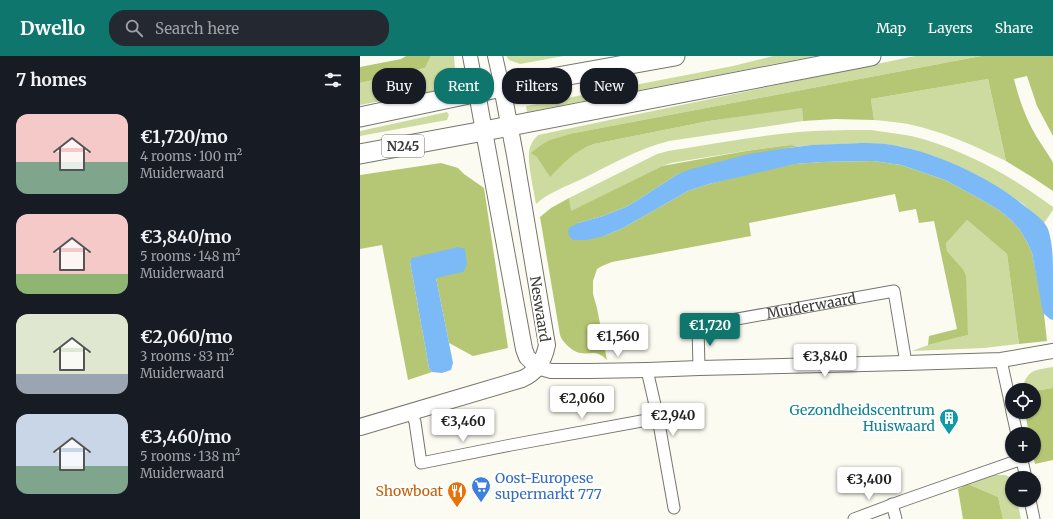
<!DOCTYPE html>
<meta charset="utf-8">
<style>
body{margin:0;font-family:Merriweather,serif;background:#242831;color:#f1f3f6;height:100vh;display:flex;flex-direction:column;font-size:15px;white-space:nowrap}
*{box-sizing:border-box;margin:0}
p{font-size:13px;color:#9ea1a6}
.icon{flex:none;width:22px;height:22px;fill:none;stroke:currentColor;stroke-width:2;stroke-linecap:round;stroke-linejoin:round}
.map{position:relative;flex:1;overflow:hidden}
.sheet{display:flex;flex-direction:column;background:#171b24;width:360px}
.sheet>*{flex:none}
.banner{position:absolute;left:12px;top:12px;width:380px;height:36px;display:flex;gap:8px}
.fabs{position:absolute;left:645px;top:327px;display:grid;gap:8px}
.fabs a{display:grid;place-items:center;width:36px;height:36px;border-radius:50%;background:#171b24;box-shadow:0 1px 3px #0004;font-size:20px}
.price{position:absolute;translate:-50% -34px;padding:0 9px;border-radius:4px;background:#fff;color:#222;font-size:13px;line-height:26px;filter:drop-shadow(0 1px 2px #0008)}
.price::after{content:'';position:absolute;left:50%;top:24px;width:12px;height:9px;margin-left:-6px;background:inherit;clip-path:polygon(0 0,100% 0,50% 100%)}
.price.current{background:#0f766e;color:#fff}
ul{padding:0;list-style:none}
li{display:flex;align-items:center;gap:12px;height:100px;padding:0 16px}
li span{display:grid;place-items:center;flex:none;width:112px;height:80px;border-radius:12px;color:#555}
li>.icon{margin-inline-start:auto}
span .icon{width:48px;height:48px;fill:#fffc;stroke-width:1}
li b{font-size:17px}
h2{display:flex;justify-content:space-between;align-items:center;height:48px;padding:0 16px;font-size:17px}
.tag{padding:0 14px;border-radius:16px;background:#171b24;box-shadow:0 1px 3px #0004;font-size:14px;line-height:36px}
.tag.current{background:#0f766e;color:#fff}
header{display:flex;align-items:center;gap:24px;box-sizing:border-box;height:56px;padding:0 20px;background:#0f766e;color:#fff}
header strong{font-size:19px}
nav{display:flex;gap:22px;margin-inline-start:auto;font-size:14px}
.search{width:280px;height:36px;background:#242831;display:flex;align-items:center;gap:10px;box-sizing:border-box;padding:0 14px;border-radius:16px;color:#9ea1a6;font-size:15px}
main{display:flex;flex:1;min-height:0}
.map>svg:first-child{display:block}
.green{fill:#cddba0}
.forest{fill:#b5c774}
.water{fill:#7bbaf7}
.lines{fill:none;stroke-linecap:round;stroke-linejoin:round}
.minor-casing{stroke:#77766e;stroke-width:13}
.tertiary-casing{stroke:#77766e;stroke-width:16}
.secondary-casing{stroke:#77766e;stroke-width:18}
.trunk-casing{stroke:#77766e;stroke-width:21}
.minor{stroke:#fff;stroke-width:11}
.tertiary{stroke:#fff;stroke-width:14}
.secondary{stroke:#fff;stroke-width:16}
.trunk{stroke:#fff;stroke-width:19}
.labels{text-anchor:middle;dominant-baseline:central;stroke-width:4;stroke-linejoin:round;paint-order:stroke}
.shield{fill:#fff;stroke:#757572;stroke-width:1}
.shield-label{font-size:13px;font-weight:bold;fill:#3a3a36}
.street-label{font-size:14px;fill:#3a3a36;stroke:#fff}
.culture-label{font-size:14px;fill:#0d838f;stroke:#fff;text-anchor:end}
.shop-label{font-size:14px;fill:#366cbe;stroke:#fff;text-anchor:start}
.food-label{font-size:14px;fill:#c56008;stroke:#fff;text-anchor:end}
</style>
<header>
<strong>Dwello</strong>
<div class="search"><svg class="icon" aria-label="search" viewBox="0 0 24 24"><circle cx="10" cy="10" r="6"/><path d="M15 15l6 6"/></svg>Search here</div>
<nav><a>Map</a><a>Layers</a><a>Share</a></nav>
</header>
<main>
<section class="sheet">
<h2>7 homes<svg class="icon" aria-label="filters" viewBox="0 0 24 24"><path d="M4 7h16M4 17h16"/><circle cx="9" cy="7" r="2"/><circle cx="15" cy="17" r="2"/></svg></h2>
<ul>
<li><span style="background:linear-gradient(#f6c9c9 60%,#7fa58c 0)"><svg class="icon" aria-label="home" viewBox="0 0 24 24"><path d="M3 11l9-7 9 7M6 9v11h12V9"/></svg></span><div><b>€1,720/mo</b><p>4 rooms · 100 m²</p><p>Muiderwaard</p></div></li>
<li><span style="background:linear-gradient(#f6c9c9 75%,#8fb573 0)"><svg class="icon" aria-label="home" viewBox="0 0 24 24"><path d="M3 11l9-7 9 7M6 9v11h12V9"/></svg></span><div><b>€3,840/mo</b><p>5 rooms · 148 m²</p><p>Muiderwaard</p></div></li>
<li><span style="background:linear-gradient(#dfe7d0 75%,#9aa5b1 0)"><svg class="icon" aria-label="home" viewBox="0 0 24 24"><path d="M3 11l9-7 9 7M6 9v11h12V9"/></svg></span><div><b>€2,060/mo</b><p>3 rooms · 83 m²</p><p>Muiderwaard</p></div></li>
<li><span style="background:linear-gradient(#c9d6e8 65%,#7fa58c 0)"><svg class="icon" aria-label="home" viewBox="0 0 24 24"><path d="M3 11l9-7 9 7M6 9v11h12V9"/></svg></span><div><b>€3,460/mo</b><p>5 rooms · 138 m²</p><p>Muiderwaard</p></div></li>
</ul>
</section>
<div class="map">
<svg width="693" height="463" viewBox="0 0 693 463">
<rect width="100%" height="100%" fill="#fcfbf2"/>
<!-- green -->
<path class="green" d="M71,0H94L95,13L90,25L81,33L70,36L0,49V27L65,12Z
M146,0H204L160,8L149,4Z
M413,0H455L167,56L166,50L373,10Z
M555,0H621L214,77L208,102L217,95L234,88L349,65L442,51L443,65L383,74L309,85C278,93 250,109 222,123C207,130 189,136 176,148C174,134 168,111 169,98C169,90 173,84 178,79Z
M628,23L646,105C615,90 582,75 548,68C537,66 525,65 514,64L511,43Z
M87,56L89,59L87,64L0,80V75Z
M511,74C529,77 548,78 566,84C612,98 654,122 693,151V154L684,167L663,148L647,137L574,100L543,91L525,88L501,87L441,90L430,89L385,95L311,107L302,110L210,156L209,142L297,98L308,95C348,89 388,81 429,77C456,74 484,74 511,74Z
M607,164L647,198L659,288L624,292L552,295L568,289L608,279L603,213L587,195L586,187L591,182Z
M693,311V332L674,335V334H662C667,313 675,314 693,311Z
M634,419H645L652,422V444H657L661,463H643L638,441L608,428Z"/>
<!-- forest -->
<path class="forest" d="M46,0H71L65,12L0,27V11L41,3Z
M621,0H693V80L677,50L667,20L654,23C659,43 665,60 675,78C678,84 692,103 693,107C693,116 693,126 693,135L672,121L646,105L628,23L511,43L514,64L475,63L443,65L442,52L349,65L234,88C214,95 205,106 190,121L177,101L171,97L181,89L190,84L214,77Z
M430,89L441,90L427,92L318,118L268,150L243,160L218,167L244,180L263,172L328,135L349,128L400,115L434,108L462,106L513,105L541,109L585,124L622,144L639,154L652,165L660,174L667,186L672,197L684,258L687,285L659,288L647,198L607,164L591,182L586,187L587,195L603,213L606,220L608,279L568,289L569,280L597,273L574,165L559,167L556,153L539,156L535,138L389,167L391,180L252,206L242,210L237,213L233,225V238L237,252L247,304C235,293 233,299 220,297C213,296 202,286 200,279L180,161L191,152L209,142L211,155L302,110L386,95Z
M81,107L98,112L104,118L124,132L148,292L113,300L89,287L76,222L50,206L69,312L72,316L48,324L22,189L0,193V119Z
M693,332V404L675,408L673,400H674V378H669L665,356H674V335Z
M608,428L638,441L643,463H603L598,433Z"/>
<!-- water -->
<path class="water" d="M501,87C509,87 518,87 526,88C572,94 630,121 666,151C674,157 684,164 688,173C693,188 693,205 693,221C693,235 693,249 693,264L690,263L683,257L672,197L667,186L660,174L652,165L639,154L622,144L585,124L541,109L513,105L462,106L435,108L349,128L328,135L263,172L244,180L227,184H213L208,178L209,172L218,167L243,160L268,150L318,118L331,113L389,98L427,92L452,89Z
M98,191L105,193L107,209L103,216L76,222L93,307L91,314L82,317L72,316L69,312L50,206L52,202Z"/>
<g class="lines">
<!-- minor casing -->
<g class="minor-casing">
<g id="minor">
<path d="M641,304L652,355"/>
<path id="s1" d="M339,312L338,270L534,235L546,307"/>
<path d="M287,314L298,362L314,452"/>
<path d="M51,356L55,366L61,407L151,389L298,362"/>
<path d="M652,356L657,378"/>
<path d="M661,400L666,422"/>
<path d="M670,444L674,463"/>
<path d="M532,448L536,463"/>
<path d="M494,463L542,445L662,403"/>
</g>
</g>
<!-- tertiary casing -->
<g class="tertiary-casing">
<path id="tertiary" d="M110,0L117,37
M135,0L142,31
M177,311L191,315H229L287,314L339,312L546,307L641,304L693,295"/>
</g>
<!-- secondary casing -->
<g class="secondary-casing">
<path id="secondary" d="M117,37L164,293L167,301L177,311
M0,371L162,323C176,317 184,304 187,289L155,99L142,31"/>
</g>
<!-- trunk casing -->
<g class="trunk-casing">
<path id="trunk" d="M0,61L142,31L315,0
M0,98L124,75L511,0"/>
</g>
<!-- minor -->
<use href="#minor" class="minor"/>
<!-- tertiary -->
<use href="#tertiary" class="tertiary"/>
<!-- secondary -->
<use href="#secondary" class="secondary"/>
<!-- trunk -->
<use href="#trunk" class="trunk"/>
</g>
<!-- icons -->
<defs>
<g id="building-pin" transform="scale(1)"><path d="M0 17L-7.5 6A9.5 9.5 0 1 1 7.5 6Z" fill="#0f9aa8" stroke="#fff"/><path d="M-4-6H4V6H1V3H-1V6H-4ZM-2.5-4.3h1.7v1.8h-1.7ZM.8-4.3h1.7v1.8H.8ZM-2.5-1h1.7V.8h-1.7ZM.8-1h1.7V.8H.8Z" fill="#fff"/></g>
<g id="supermarket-pin" transform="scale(1)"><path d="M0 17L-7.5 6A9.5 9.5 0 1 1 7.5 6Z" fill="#3f7fe0" stroke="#fff"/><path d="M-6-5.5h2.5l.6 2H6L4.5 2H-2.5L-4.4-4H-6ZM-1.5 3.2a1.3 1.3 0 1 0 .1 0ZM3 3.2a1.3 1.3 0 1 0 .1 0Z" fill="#fff"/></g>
<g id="restaurant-pin" transform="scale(1)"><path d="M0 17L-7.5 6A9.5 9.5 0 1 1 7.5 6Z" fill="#e8710a" stroke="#fff"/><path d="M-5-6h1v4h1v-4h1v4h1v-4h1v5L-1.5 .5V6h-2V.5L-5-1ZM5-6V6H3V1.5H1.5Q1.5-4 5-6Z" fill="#fff"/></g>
</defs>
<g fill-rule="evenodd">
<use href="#building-pin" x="589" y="362"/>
<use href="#supermarket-pin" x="121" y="430"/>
<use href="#restaurant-pin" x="97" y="435"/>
</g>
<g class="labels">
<!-- shield labels -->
<rect class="shield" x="22" y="79" width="42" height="22" rx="3"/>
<g class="shield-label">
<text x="43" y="90">N245</text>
</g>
<!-- street labels -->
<g class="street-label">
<text stroke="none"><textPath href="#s1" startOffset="157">Muiderwaard</textPath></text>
<text transform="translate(180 253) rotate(81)">Neswaard</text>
</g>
<!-- culture labels -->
<g class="culture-label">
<text x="575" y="354">Gezondheidscentrum<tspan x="575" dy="16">Huiswaard</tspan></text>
</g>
<!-- shop labels -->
<g class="shop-label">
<text x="135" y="422">Oost-Europese<tspan x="135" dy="16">supermarkt 777</tspan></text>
</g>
<!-- food labels -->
<g class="food-label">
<text x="83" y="435">Showboat</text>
</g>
</g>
</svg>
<div class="fabs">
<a><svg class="icon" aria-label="locate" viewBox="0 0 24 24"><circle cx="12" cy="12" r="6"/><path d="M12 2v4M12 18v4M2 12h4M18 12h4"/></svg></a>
<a>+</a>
<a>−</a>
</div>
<b class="price current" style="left:350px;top:291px">€1,720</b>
<b class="price" style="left:258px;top:302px">€1,560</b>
<b class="price" style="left:465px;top:322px">€3,840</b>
<b class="price" style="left:222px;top:364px">€2,060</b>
<b class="price" style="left:313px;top:381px">€2,940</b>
<b class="price" style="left:103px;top:387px">€3,460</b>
<b class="price" style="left:509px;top:445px">€3,400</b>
<div class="banner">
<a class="tag">Buy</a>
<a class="tag current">Rent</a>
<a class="tag">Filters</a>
<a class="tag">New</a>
</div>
</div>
</main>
